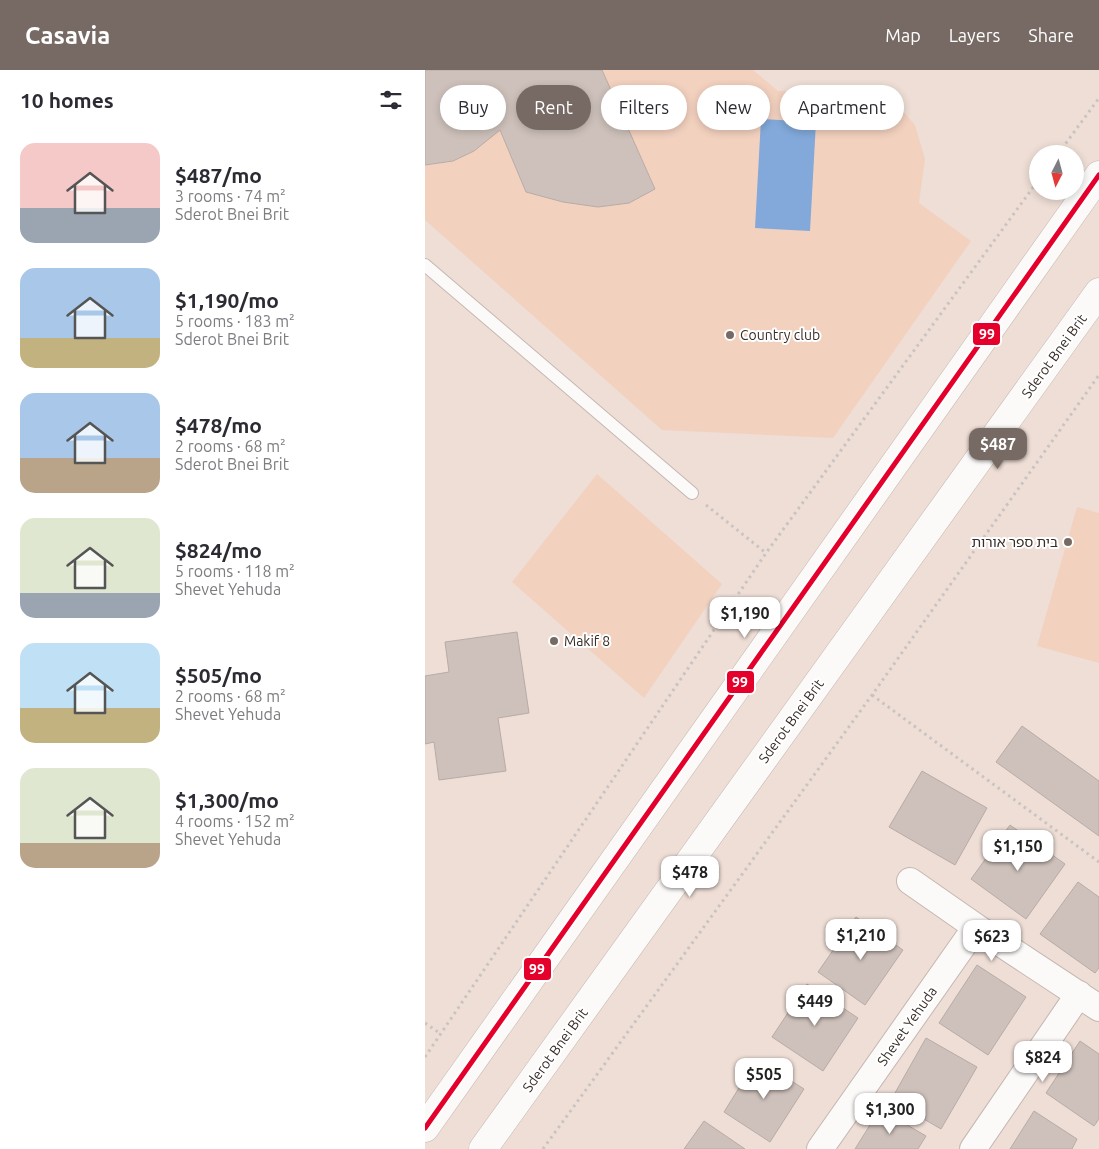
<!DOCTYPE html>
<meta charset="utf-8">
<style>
body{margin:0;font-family:Ubuntu,"Noto Sans Hebrew",sans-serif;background:#f7f7f7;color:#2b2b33;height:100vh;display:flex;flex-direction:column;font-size:19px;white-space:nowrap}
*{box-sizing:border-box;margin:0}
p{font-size:16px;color:#7c7c81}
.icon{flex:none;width:28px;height:28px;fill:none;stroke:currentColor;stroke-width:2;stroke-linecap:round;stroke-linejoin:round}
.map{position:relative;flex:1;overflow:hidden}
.panel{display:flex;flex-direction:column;background:#fff;width:425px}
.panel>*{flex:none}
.hud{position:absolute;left:15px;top:15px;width:475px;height:45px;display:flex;gap:10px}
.needle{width:32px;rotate:186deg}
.buttons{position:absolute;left:604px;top:75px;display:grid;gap:10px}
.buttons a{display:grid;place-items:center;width:55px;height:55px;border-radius:50%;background:#fff;box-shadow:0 2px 8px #0003;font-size:25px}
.price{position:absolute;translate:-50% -42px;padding:0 11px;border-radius:10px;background:#fff;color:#222;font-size:16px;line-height:32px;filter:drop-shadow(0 1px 2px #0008)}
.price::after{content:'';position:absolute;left:50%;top:30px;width:15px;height:11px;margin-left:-8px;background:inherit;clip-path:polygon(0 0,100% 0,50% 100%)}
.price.current{background:#776a64;color:#fff}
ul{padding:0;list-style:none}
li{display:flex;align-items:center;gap:15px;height:125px;padding:0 20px}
li span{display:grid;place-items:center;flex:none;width:140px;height:100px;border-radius:15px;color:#555}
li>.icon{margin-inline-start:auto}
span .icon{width:60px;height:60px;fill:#fffc;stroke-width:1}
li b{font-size:21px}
h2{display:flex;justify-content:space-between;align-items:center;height:60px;padding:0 20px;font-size:21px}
.chip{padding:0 18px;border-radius:22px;background:#fff;box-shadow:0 2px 8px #0003;font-size:18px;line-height:45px}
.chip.current{background:#776a64;color:#fff}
header{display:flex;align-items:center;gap:30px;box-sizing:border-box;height:70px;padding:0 25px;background:#776a64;color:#fff}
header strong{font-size:24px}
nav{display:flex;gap:28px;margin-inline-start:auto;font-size:18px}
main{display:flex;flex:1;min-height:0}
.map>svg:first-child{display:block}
.green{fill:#f3d1bf}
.water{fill:#82a9da}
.building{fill:#cec1bb;stroke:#b8aba6}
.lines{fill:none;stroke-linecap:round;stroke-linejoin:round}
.lane-casing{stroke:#c3b7b1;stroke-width:14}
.street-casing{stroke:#c3b7b1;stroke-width:28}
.secondary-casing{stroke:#c3b7b1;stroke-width:29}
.path{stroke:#c9c3c1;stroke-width:3;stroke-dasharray:2.5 4;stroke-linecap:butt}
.lane{stroke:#fcfaf9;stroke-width:12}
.street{stroke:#fcfaf9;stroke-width:26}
.secondary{stroke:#fcfaf9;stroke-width:28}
.bus-1-casing{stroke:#fff;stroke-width:9}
.bus-1{stroke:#e4002b;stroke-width:5}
.poi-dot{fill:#776a64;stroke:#fff;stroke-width:2}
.labels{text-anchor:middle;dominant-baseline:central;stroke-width:4;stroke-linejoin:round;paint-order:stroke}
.poi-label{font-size:14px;fill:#372c27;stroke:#fff;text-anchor:start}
.street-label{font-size:14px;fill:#372c27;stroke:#fff}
.line-badge{stroke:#fff;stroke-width:2}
.badge-label{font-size:14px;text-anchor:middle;font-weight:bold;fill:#fff}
</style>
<header>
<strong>Casavia</strong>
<nav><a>Map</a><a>Layers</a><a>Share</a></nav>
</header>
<main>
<section class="panel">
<h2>10 homes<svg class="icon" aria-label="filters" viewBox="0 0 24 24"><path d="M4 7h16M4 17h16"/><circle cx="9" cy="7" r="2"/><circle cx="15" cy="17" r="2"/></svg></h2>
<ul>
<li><span style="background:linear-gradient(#f6c9c9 65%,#9aa5b1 0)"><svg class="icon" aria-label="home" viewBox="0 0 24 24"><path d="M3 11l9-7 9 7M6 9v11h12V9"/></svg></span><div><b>$487/mo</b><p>3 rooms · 74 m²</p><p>Sderot Bnei Brit</p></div></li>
<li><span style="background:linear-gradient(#a9c7e8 70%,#c2b280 0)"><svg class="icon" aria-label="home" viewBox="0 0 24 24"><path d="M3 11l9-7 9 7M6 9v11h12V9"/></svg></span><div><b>$1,190/mo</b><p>5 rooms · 183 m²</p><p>Sderot Bnei Brit</p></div></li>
<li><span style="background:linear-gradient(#a9c7e8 65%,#b9a48a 0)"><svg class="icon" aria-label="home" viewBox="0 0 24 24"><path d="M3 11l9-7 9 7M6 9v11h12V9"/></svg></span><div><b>$478/mo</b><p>2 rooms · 68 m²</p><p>Sderot Bnei Brit</p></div></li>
<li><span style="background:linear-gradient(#dfe7d0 75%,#9aa5b1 0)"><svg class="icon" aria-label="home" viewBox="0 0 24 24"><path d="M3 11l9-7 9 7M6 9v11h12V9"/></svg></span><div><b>$824/mo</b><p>5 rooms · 118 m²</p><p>Shevet Yehuda</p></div></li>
<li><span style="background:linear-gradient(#bfe0f5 65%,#c2b280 0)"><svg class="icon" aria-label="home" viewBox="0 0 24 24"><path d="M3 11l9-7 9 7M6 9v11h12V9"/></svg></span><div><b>$505/mo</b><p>2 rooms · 68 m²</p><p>Shevet Yehuda</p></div></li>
<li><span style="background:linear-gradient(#dfe7d0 75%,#b9a48a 0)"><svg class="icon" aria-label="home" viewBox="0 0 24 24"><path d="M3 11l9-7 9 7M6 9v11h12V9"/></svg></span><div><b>$1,300/mo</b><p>4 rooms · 152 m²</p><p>Shevet Yehuda</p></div></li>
</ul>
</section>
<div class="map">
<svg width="674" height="1079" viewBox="0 0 674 1079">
<rect width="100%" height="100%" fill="#eeded6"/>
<!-- green -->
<path class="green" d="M0,0H328L353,21L465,26L490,55L500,89L494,133L546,171L408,368L237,360L0,150Z
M172,404L297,514L219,628L87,512Z
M652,437L674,443V593L612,576Z"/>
<!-- water -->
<path class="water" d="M336,49L391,52L385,161L330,158Z"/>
<!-- building -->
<path class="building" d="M0,0H177L230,119L204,133L173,137L138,132L101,122L75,60L49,81L28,91L0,95Z
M92,562L104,643L73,648L81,701L14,710L9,672L0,674V606L24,602L20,572Z
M597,656L674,711V766L571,692Z
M497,701L562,738L530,795L464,757Z
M585,755L640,794L601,849L546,809Z
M653,812L674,827V898L670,903L615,864Z
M431,847L478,880L440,935L393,902Z
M552,895L601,927L563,985L514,953Z
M382,914L433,948L398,1001L347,967Z
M501,968L552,997L516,1059L466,1030Z
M655,971L674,984V1049L669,1056L621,1023Z
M332,989L379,1019L345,1072L299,1042Z
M455,1039L501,1066L493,1079H430Z
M609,1041L652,1069L647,1079H585Z
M279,1051L320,1079H259Z"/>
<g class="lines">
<!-- lane casing -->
<g class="lane-casing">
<path id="lane" d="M0,195L267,423"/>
</g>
<!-- street casing -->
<g class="street-casing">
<path id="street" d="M485,811L551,857L674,938
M395,1079L551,857
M548,1079L654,924"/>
</g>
<!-- secondary casing -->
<g class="secondary-casing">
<path id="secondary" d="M0,1058L674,105
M58,1079L674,222"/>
</g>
<!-- path -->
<path class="path" d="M633,84L674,28
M281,435L341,483
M447,625L674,792
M0,953L16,964
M0,987L341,483L612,112
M118,1079L447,625L674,305"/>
<!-- lane -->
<use href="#lane" class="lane"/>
<!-- street -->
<use href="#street" class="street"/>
<!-- secondary -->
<use href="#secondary" class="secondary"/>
<!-- bus-1 casing -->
<g class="bus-1-casing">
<path id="bus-1" d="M0,1058L674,105"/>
</g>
<!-- bus-1 -->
<use href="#bus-1" class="bus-1"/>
</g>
<!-- markers -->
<g class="poi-dot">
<circle cx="305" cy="265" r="5"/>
<circle cx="643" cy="472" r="5"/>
<circle cx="129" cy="571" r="5"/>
</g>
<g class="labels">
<!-- poi labels -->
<g class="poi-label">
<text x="315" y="265">Country club</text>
<text x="633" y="472" text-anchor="end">בית ספר אורות</text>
<text x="139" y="571">Makif 8</text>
</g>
<!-- street labels -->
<g class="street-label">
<text transform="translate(629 286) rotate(-54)">Sderot Bnei Brit</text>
<text transform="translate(366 651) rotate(-54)">Sderot Bnei Brit</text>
<text transform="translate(482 956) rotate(-55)">Shevet Yehuda</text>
<text transform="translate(130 980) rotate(-54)">Sderot Bnei Brit</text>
</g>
</g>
<g class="line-badge">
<rect x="547" y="252" width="29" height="24" rx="5" fill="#e4002b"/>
<rect x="301" y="600" width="29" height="24" rx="5" fill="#e4002b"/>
<rect x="98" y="887" width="29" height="24" rx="5" fill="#e4002b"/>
</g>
<g class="badge-label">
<text x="562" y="269">99</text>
<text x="315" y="617">99</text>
<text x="112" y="904">99</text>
</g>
</svg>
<div class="buttons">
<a><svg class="needle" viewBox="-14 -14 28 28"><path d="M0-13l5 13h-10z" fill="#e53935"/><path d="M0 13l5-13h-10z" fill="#7c7c81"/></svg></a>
</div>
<b class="price current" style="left:573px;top:400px">$487</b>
<b class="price" style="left:320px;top:569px">$1,190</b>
<b class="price" style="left:593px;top:802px">$1,150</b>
<b class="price" style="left:265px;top:828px">$478</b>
<b class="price" style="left:436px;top:891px">$1,210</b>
<b class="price" style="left:567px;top:892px">$623</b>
<b class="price" style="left:390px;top:957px">$449</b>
<b class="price" style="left:618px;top:1013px">$824</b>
<b class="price" style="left:339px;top:1030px">$505</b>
<b class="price" style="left:465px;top:1065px">$1,300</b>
<div class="hud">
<a class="chip">Buy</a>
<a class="chip current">Rent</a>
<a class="chip">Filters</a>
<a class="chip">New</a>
<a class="chip">Apartment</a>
</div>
</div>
</main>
